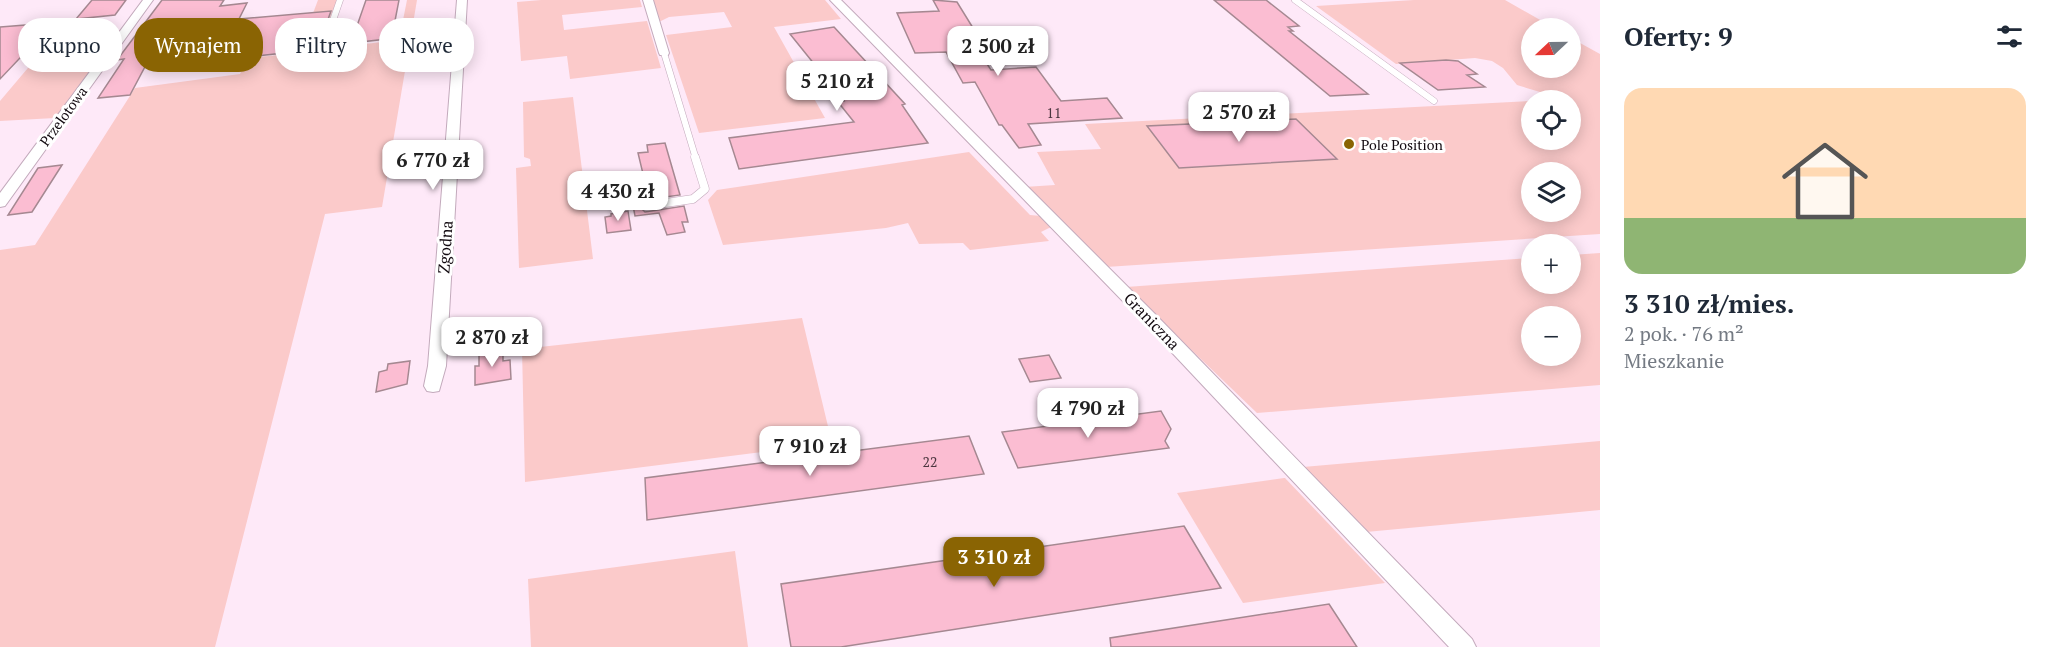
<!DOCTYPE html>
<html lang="pl">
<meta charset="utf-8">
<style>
body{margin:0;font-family:"PT Serif",serif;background:#f6f6f7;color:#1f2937;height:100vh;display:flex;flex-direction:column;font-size:22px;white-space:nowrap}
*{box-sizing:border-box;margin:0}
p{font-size:20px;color:#747a83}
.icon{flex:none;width:33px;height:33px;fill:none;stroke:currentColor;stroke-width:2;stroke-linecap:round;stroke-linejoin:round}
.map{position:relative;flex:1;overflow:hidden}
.side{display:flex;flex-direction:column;background:#fff;width:450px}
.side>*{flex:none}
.guide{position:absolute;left:18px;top:18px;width:570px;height:54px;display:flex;gap:12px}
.needle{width:39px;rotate:248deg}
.controls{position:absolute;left:1521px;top:18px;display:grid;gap:12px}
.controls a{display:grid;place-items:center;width:60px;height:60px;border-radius:50%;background:#fff;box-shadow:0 3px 15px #0003;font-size:30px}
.price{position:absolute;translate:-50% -51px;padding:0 14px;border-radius:12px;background:#fff;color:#222;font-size:20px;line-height:39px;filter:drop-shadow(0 2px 3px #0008)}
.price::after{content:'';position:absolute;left:50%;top:36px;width:18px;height:14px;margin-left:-9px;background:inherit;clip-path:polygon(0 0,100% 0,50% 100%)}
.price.selected{background:#8a6403;color:#fff}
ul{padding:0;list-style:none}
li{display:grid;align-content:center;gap:12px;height:318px;padding:0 24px}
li+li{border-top:2px solid #e0e1e3}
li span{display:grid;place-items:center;height:186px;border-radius:18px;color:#555}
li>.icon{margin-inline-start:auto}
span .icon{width:108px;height:108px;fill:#fffc;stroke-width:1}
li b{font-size:26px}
h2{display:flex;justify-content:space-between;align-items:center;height:72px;padding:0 24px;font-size:26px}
.pill{padding:0 21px;border-radius:24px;background:#fff;box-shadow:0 3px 15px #0003;font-size:21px;line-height:54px}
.pill.selected{background:#8a6403;color:#fff}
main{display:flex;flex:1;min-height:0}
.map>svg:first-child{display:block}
.green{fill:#fbcaca;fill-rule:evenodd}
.building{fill:#fbbdd2;stroke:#a58891;stroke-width:1.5}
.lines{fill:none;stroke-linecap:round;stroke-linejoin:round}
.service-far1-casing{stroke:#c3aabc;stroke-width:7}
.service-casing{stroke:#c3aabc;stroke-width:9}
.minor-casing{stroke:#c3aabc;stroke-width:2}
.service-far1{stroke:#fff;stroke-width:6}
.service{stroke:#fff;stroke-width:8}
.minor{fill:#fff;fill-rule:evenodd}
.poi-dot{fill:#8a6403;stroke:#fff;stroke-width:2}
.labels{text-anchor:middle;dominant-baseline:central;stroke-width:6;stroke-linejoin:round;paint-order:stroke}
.number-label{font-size:14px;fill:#4c3740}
.far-street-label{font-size:14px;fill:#120a10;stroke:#fff}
.far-poi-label{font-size:14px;fill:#120a10;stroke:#fff;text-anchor:start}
.street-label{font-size:16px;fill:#120a10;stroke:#fff}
</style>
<main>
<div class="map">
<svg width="1600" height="647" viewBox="0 0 1600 647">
<rect width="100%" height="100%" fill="#fee9f8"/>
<!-- green -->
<path class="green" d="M318,0H337L318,50L360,49L365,44L399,40L407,0H417L382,207L325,214L215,647H0V250L35,245L135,88L240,74L248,58L298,53Z
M541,0H640L642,7L562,15L564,30L647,21L661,68L570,79L567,56L521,61L517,2Z
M652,0H825L841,19L774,27L825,118L699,133L666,35L732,27L724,12L669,17L659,22Z
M1414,0H1505L1549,25L1532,26L1534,28H1532V68H1570L1571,38L1600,54V234L1106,267L1024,187L1055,185L1037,152L1101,149L1085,124L1531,101L1532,140H1570V100H1546H1548L1540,92L1517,85L1503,68L1492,61L1475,58L1396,64L1316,6ZM1532,172H1570V212H1532Z
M120,30L55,118L0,121V101L55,36Z
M573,97L593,259L519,268L516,168L531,166L530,159L524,157L523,102Z
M969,152L1030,215L1041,216L1051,227L1041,232L1049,241L970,250L963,243L919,244L908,223L886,228L723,245L708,200L717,190Z
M1600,253V385L1257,413L1126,287L1531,258L1532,284H1570L1571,255ZM1532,316H1570V356H1532Z
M802,318L832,443L525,482L522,349Z
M1600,441V510L1366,532L1303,467Z
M1284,478H1285L1385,583L1243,603L1177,493Z
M735,551L748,647H531L528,579Z"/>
<!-- building -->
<path class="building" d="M92,0H126L115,15L76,19Z
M162,0H224L220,6L247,3L239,19L331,11L326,25L291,29L284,53L227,59L233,55L147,63L130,95L98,98L124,59L117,60Z
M366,0H399L394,26H389L387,39L351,43Z
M933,0L957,2L973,28L964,29L991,70L1036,67L1061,101L1107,98L1122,118L1028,124L1041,145L1019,148L1002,125H999L975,82L963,83L946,52L915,53L897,13L939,11Z
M1214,0H1266L1299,26L1288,27L1293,31H1289L1368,94L1330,96Z
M52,23L37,40L0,79V27Z
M834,27L905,104L902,105L928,143L739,169L729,138L854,122L838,102L844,101L790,34Z
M1446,60L1458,61L1477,74L1467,75L1485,87L1438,90L1400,63Z
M1296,119L1337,159L1179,168L1147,126Z
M665,143L680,195L644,200L639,206L645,212L684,206L688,222H682L685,232L667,235L659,213L635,216L628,180L644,178L638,153L648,152L647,145Z
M62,165L32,212L8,215L38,168Z
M628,211L631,230L607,233L605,217L611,216V214Z
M503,349V361L510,360L511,379L475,385V366H479V353Z
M1049,355L1061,378L1030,382L1019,359Z
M410,361L407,384L376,392L379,372L387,370L388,364Z
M1161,411L1171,429L1165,441L1169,448L1018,468L1002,432Z
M969,436L984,474L647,520L645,478Z
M1184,526L1221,588L841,647H791L781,584Z
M1329,604L1357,647H1111L1110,638Z"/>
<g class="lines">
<!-- service-far1 casing -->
<g class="service-far1-casing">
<path id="service-far1" d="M1295,0L1434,101
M323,49L340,0
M664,53L696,159"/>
</g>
<!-- service casing -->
<g class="service-casing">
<path id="service" d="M645,206L693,199L705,189L695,157"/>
</g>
<!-- minor casing -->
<g class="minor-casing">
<path id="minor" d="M143,0H153L5,206L0,207V193Z
M457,0H467L446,366L439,391L433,392L427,391L424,386L428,366Z
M643,0H653L669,53L668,55H660L659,53Z
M830,0H841L1157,316L1472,639L1476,647H1449L1145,324Z"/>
</g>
<!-- service-far1 -->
<use href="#service-far1" class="service-far1"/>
<!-- service -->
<use href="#service" class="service"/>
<!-- minor -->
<use href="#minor" class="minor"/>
</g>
<!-- markers -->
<circle class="poi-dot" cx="1349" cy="144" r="6"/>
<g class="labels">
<!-- number labels -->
<g class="number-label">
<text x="1054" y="112">11</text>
<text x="930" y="461">22</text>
</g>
<!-- far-street labels -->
<g class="far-street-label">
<text transform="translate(63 116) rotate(-54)">Przelotowa</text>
</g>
<!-- far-poi labels -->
<g class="far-poi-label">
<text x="1361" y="144">Pole Position</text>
</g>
<!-- street labels -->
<g class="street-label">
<text transform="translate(445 247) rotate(-86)">Zgodna</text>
<text transform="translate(1152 321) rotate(46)">Graniczna</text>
</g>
</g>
</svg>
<div class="controls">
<a><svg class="needle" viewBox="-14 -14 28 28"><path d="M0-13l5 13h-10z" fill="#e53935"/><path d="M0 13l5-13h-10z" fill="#747a83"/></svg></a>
<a><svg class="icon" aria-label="locate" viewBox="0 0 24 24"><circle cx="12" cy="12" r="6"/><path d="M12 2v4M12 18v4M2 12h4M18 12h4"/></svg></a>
<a><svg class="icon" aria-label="layers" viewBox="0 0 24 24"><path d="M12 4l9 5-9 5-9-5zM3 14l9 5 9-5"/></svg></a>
<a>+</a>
<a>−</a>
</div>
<b class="price" style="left:998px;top:77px">2 500 zł</b>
<b class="price" style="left:837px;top:112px">5 210 zł</b>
<b class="price" style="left:1239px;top:143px">2 570 zł</b>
<b class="price" style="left:433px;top:191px">6 770 zł</b>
<b class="price" style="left:618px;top:222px">4 430 zł</b>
<b class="price" style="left:492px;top:368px">2 870 zł</b>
<b class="price" style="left:1088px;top:439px">4 790 zł</b>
<b class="price" style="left:810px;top:477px">7 910 zł</b>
<b class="price selected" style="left:994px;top:588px">3 310 zł</b>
<div class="guide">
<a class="pill">Kupno</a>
<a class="pill selected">Wynajem</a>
<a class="pill">Filtry</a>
<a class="pill">Nowe</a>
</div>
</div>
<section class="side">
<h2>Oferty: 9<svg class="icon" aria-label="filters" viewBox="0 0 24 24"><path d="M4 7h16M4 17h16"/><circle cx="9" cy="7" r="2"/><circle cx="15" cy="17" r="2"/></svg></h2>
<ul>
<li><span style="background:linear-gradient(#ffd9b3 70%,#8fb573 0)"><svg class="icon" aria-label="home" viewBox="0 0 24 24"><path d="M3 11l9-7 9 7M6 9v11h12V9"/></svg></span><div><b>3 310 zł/mies.</b><p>2 pok. · 76 m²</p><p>Mieszkanie</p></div></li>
</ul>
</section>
</main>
